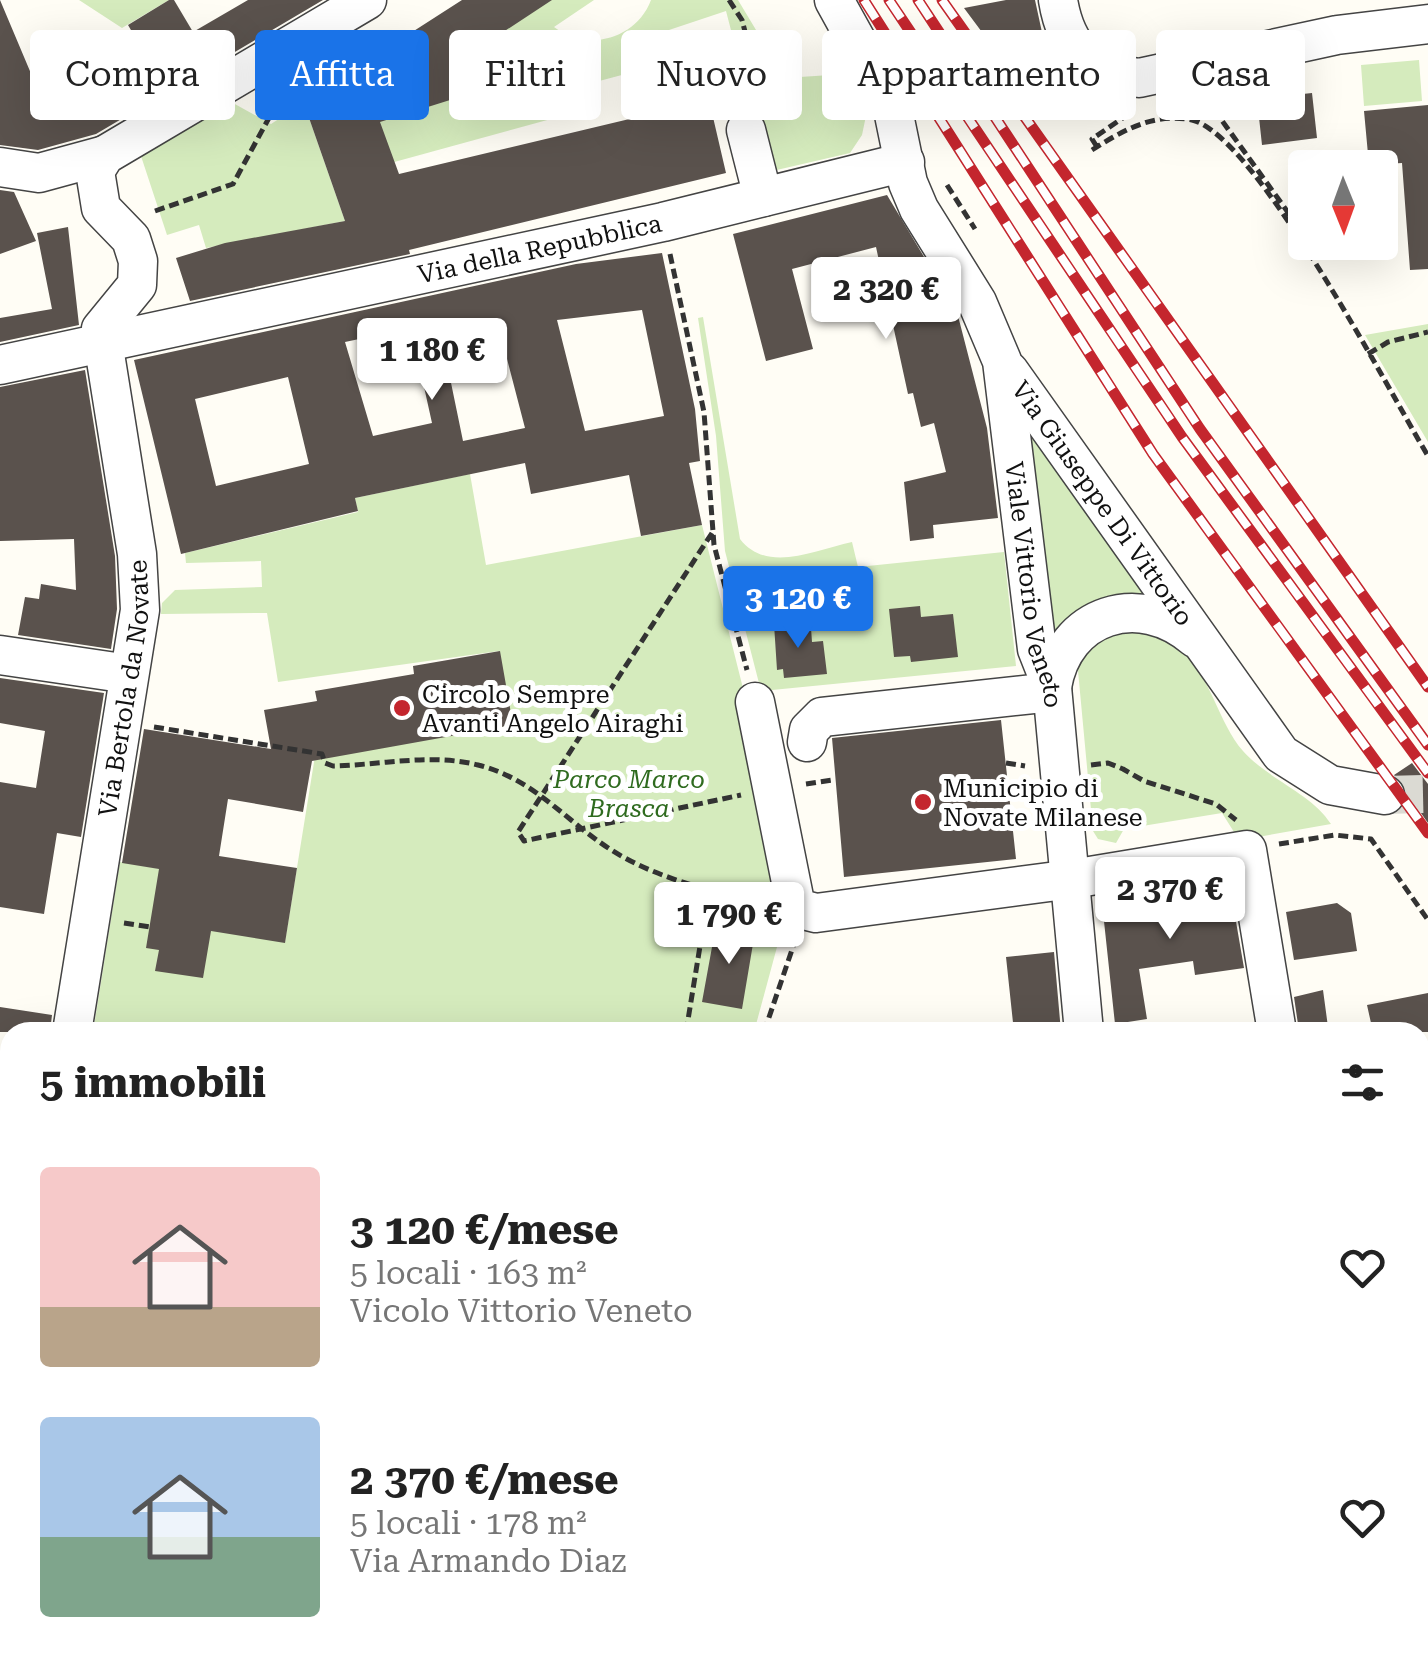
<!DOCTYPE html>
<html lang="it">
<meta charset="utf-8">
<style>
body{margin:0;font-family:"Roboto Serif",serif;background:#f2f2f2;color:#222;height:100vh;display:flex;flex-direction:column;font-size:38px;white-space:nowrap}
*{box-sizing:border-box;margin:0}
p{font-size:32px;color:#767676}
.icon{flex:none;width:55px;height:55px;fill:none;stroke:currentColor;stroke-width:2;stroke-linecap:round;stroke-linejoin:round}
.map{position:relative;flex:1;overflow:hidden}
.panel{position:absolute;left:0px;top:1022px;width:1430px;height:642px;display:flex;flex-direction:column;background:#fff;border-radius:30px 30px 0 0;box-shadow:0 10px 40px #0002}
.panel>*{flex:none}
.guide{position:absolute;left:30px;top:30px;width:1370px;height:90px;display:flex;gap:20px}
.needle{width:65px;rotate:179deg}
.tools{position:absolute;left:1288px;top:150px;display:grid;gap:20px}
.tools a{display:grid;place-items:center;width:110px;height:110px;border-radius:10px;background:#fff;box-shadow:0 10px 40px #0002;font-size:50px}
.price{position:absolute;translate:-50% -85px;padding:0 22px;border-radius:10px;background:#fff;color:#222;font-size:32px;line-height:65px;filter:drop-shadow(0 2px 5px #0008)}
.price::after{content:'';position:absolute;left:50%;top:60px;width:30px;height:22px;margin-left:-15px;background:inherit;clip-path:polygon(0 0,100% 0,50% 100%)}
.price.current{background:#1a73e8;color:#fff}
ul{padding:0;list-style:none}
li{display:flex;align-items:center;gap:30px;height:250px;padding:0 40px}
li span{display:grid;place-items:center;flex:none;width:280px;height:200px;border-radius:10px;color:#555}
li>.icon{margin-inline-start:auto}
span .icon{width:120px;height:120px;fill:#fffc;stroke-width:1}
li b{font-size:42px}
h2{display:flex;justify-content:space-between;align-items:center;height:120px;padding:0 40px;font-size:42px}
.pill{padding:0 35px;border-radius:10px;background:#fff;box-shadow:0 10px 40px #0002;font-size:35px;line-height:90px}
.pill.current{background:#1a73e8;color:#fff}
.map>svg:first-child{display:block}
.green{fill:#d5ebbd}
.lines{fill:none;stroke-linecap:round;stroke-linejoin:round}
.stream{stroke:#3f96cf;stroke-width:9}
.building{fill:#5a524d;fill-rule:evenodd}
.minor-tunnel{stroke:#dbdad3;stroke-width:38;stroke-dasharray:38 19;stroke-linecap:butt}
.minor-casing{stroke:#444;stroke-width:41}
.path{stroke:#333;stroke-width:5;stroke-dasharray:10 5;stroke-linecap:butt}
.minor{stroke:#fff;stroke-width:38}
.rail-casing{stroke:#c4262e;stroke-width:11}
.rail{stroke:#fff;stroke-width:8;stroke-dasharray:22;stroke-linecap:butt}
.poi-dot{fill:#c4262e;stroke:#fff;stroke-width:4}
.labels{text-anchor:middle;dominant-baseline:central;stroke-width:10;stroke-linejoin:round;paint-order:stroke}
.street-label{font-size:25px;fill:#111;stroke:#fff}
.poi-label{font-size:25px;fill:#111;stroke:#fff;text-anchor:start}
.park-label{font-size:25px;font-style:italic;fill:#2f6b1f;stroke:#fff}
</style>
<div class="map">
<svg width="1428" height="1663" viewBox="0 0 1428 1663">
<rect width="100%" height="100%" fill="#fffdf5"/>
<!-- green -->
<path class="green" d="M79,0H169L122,28Z
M535,0H594L554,27C586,52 636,40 651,0H738L785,78L845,74L867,111L862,135L850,153L768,172L726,11L639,40L648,68L543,96L551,119L387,164L369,93L308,115L345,221L206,248L199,225L167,235L140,153L233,103L271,124L374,57L385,90L456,63Z
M1419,60L1422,101L1364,106L1361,65Z
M703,317L740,539C767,574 815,550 852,542L858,567L1004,552L1016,666L761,691L725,551L716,436L698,318Z
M1428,324V442L1365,335Z
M1019,403L1159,602L1072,617L1050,636Z
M470,474L486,565L702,525L760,756L787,910L754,1032H271V1029L236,1023L234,1032H138L94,1026L120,862L258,885L285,942L315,756L499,651L278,682L267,613L161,614L162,603L175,590L262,587L261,561L186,563L185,553L358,512L355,498Z
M1126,631C1148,633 1165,637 1183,652C1211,677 1218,722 1243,751C1269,780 1311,793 1331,824L1258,837L1234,832L1222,813L1124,829L1116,843L1098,839L1093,831L1077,660L1105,635Z
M0,1400H4L10,1427V1655H63L65,1663H0Z"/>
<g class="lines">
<!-- stream -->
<path class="stream" d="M98,1655L100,1663"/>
</g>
<!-- building -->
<path class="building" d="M0,0L43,102L145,54L128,25L169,0H174L193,32L248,0H323L96,134L38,150L0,145Z
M462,0H552L456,63L466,95L380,122L399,174L709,100L726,173L409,250L410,254L190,301L176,258L225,243L345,221L308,115L403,81L392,45Z
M1006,0H1035L1051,74L1028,94L964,8Z
M1312,93L1317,138L1262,145L1257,99Z
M1428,105V269L1410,270L1402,163L1369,165L1364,111Z
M0,190L14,192L36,241L0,254Z
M887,195L957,312L987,428L998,518L933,525L934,538L910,541L904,482L946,472L934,423L921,427L913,393L908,394L876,247L792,269L813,349L766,361L733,234Z
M68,227L79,325L0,342V318L52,309L37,233Z
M662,253L695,409L700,461L689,463L702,525L641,536L629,475L531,494L525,463L355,498L358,511L181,554L134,360L576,264ZM642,310L664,416L585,431L557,320ZM411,328L432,423L373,436L345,342ZM500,332L525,428L463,441L443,344ZM288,377L309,464L216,486L195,399Z
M85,370L115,556L117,609L111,649L18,635L25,597L39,599L41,584L76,590L74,539L0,541V387Z
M920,606L921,617L953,614L958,657L911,662L910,656L894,657L889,609Z
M802,621L803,628H811L812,642L823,641L827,674L784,678L783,669L777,670L774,624Z
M500,651L513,725L312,761L303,812L228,799L219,856L297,868L285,943L211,931L203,978L155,971L159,950L146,948L159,869L122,863L144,729L271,749L264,710L317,701L315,691L414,674L413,666Z
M0,678L104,693L81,837L57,833L44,914L0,907V782L36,788L45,731L0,723Z
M1001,720L1016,859L844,877L832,738Z
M1412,763L1428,784V823L1394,775Z
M1229,881L1244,968L1195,975L1193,961L1139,969L1147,1019L1115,1024L1103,912L1185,899L1184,888Z
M1337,903L1351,913L1357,951L1294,960L1286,912Z
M716,925L755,932L742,1009L702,1002Z
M1054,952L1061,1032H1014L1006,957Z
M1323,990L1328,1027L1299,1031L1294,997Z
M1428,993V1032H1373L1367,1005Z
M0,1007L52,1015L50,1032H0Z"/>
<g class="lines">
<!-- minor-tunnel -->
<path class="minor-tunnel" d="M1385,795L1428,794"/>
<!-- minor casing -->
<g class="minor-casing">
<g id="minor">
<path id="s1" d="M834,0L892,105L908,183L919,209L977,302L1002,361L1037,649L1052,687L1084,1032"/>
<path d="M1058,0C1066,49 1090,72 1139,78L1337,35L1428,24"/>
<path d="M746,130L763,197"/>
<path d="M0,167L39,173L105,155"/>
<path id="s2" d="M0,365L663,222L905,162"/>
<path id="s3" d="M1009,371L1281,754L1330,785L1385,795"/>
<path d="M0,655L129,674"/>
<path d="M1052,687C1064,614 1139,590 1195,638"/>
<path d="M755,702L795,902L800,909L816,913L1072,879L1247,850L1277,1032"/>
<path d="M807,742L809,730L822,717L1052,692"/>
<path id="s4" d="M72,1032L140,610L137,554L101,329L137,285L138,261L131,239L101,208L95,171L105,155L367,0"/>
<path d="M0,1138L10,1145"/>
<path d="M1420,1180L1428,1218"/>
<path d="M0,1219L10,1265"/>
<path d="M471,1655L473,1663"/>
<path d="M815,1655L829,1663"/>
</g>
</g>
<!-- path -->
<path class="path" d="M729,0L742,20L763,101
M1205,97L1305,236
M1097,147L1092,139L1130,113
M1092,150C1122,131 1154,112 1192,120C1256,135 1390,393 1428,456
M947,185L975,229
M155,211L233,184L270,116
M670,254L704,412L714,545L747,670
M1368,354L1388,342L1428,332
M712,533L518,832L524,841L741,795
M154,727L322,754L325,763L333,766C381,765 431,753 478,765C539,780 571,829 625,858C667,881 715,891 761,906
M1006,763L1025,766
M1091,765L1108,763L1123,769L1144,781L1216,804L1236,820
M806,784L833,780
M1279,844L1335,835L1371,839L1428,920
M124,923L150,927
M686,1032L702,934
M764,1032L795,941
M1420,1255L1428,1280
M0,1483L10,1490
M0,1511L10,1497
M0,1524L10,1525
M50,1655L52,1663
M1059,1655L1060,1663
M1224,1655L1228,1663
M1232,1663L1269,1656"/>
<!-- minor -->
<use href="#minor" class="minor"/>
<!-- rail casing -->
<g class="rail-casing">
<path id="rail" d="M864,0L1153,454L1428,833
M889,0L1182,437L1428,773
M918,0L1200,429L1428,745
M942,0L1428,687"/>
</g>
<!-- rail -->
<use href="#rail" class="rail"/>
</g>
<!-- markers -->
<g class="poi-dot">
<circle cx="402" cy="708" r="10"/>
<circle cx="923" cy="802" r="10"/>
</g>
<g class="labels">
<!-- street labels -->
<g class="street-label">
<text stroke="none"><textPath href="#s2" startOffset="552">Via della Repubblica</textPath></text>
<text stroke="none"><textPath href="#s3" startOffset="162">Via Giuseppe Di Vittorio</textPath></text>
<text stroke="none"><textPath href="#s1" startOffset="628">Viale Vittorio Veneto</textPath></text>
<text stroke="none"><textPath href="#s4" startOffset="348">Via Bertola da Novate</textPath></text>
</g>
<!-- poi labels -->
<g class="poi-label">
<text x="422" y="694">Circolo Sempre<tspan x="422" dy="29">Avanti Angelo Airaghi</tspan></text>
<text x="943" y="788">Municipio di<tspan x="943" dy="29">Novate Milanese</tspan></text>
</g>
<!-- park labels -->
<g class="park-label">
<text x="629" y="779">Parco Marco<tspan x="629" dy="29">Brasca</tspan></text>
</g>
</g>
</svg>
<div class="tools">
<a><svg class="needle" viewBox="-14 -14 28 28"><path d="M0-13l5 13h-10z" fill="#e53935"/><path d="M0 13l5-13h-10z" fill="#767676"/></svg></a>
</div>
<b class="price" style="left:886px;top:342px">2 320 €</b>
<b class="price" style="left:432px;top:403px">1 180 €</b>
<b class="price current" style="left:798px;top:651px">3 120 €</b>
<b class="price" style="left:1170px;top:942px">2 370 €</b>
<b class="price" style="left:729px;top:967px">1 790 €</b>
<div class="guide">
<a class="pill">Compra</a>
<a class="pill current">Affitta</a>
<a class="pill">Filtri</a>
<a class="pill">Nuovo</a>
<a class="pill">Appartamento</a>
<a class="pill">Casa</a>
</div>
<section class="panel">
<h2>5 immobili<svg class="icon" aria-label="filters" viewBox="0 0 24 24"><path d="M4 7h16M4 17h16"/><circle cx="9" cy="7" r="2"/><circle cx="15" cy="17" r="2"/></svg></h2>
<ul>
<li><span style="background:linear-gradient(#f6c9c9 70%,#b9a48a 0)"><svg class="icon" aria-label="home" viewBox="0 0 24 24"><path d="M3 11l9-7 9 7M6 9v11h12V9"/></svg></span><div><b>3 120 €/mese</b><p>5 locali · 163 m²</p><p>Vicolo Vittorio Veneto</p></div><svg class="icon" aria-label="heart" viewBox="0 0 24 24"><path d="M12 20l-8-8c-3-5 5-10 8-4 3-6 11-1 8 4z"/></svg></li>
<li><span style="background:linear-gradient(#a9c7e8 60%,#7fa58c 0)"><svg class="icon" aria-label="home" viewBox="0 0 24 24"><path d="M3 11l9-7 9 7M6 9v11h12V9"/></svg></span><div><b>2 370 €/mese</b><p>5 locali · 178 m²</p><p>Via Armando Diaz</p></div><svg class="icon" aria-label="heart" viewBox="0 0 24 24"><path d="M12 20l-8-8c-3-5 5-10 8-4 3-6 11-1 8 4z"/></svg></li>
</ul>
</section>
</div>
